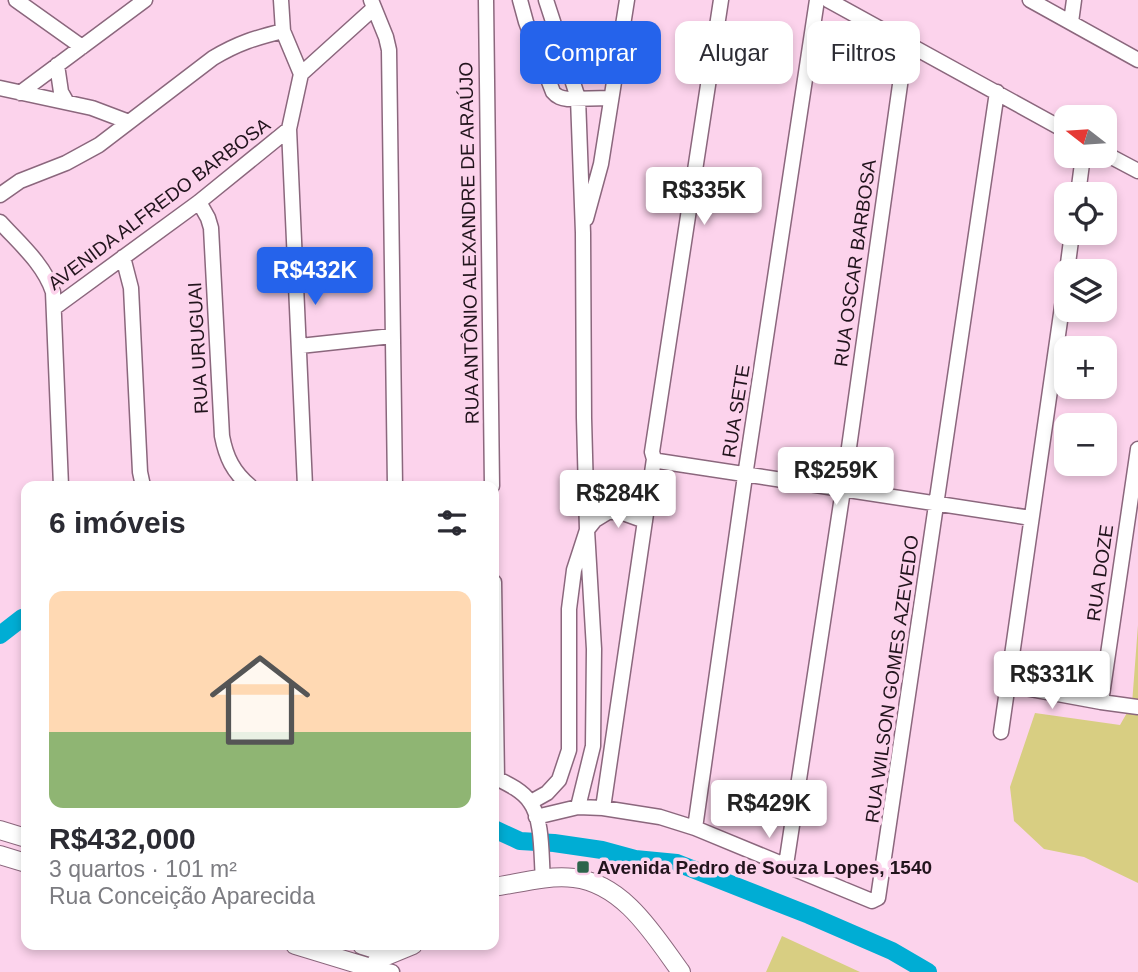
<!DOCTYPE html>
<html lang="pt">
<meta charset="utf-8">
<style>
body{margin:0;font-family:Helvetica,sans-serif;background:#f2f2f3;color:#2b2b33;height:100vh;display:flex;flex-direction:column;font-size:26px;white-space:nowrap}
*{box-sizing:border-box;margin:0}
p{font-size:23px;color:#7c7c81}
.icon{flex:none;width:38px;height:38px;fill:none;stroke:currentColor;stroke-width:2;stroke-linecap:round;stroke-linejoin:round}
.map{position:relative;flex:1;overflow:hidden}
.drawer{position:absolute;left:21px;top:481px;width:478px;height:469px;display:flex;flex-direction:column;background:#fff;border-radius:14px;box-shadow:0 4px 10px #0003}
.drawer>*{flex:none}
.guide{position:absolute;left:520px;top:21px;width:513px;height:63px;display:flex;gap:14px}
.needle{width:46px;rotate:287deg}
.controls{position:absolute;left:1054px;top:105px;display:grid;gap:14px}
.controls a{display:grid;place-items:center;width:63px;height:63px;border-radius:14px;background:#fff;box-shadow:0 4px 10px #0003;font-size:35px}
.price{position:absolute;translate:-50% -60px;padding:0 16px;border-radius:7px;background:#fff;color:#222;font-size:23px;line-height:46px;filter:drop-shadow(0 2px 4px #0008)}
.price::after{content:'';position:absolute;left:50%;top:42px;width:21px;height:16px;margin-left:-10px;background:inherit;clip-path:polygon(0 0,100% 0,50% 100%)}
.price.on{background:#2563eb;color:#fff}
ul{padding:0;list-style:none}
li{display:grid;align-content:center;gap:14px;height:371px;padding:0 28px}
li span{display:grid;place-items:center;height:217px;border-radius:14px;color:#555}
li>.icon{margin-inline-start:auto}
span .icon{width:126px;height:126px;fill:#fffc;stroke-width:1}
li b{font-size:30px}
h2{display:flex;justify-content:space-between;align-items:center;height:84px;padding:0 28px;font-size:30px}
.tag{padding:0 24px;border-radius:14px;background:#fff;box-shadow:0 4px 10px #0003;font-size:24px;line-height:63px}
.tag.on{background:#2563eb;color:#fff}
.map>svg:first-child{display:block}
.green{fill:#d8ce82}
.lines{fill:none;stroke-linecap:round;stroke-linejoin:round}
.river{stroke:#00add4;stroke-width:18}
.minor-casing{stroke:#8b677d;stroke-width:17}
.major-casing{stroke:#8b677d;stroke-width:20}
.minor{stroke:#fff;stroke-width:14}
.major{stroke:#fff;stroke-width:18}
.poi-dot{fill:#2d644b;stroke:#fcd3ec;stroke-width:2.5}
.labels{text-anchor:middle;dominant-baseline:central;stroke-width:7;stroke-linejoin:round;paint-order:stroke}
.street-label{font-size:19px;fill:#22141d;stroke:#fcd3ec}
.poi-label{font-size:19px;font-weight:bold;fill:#22141d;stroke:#fcd3ec;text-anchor:start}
</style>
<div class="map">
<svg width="1138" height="972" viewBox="0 0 1138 972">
<rect width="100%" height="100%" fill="#fcd3ec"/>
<!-- green -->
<path class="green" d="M1138,625V883L1084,857L1044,849L1014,821L1010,787L1035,713L1120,725L1132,704Z
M782,936L860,972H766Z"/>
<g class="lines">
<!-- river -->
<path class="river" d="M0,635L22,618L26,617
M494,829L520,841L554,843L602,850L635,859L677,863L809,915L892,951L928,972"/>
<!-- minor casing -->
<g class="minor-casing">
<path id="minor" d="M16,0L82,47
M281,0L283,31L301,74L289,129L305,486
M371,0L386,37L389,50L395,486
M486,0L492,486
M520,0L526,22L553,92C557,97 561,98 568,99L611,98
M546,0L578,98L583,233L584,418L587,530L594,649L593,746L578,807
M828,0L1066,131
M1030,0L1138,60
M1071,22L1074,0
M57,65L61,92L66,101
M301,74L374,8
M0,88L92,108L129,122
M20,93L145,0
M1104,153L1138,171
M1078,194L1083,156
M0,195L20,181L66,163L99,145L213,58C238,43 255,38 283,31
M199,202L208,218L211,228L222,436C226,457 233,472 250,486
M586,219L601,164L627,0
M0,222C19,243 44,264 53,292L61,486
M123,257L131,288L140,472L143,486
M1067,271L1072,233
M54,308L199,202L289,129
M300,346L392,336
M654,459L658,461L1031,518
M586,477L607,487H633L651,479
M494,582L497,779
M1008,685L1101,702L1138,707
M1101,702L1138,449
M1001,732L1066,279
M494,777C506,783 522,790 530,802C543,819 541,857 543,879
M531,802L547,793L559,780L569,750V609L574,570L587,530L595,520L608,512H620L645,521
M603,808L654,459L652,452L721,0
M536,817L578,807L603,808L660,817L695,828L872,901L878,898L997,92
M695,828L745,476L817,0
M786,865L843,490L906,42
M371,968L392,972"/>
</g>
<!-- major casing -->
<g class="major-casing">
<path id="major" d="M0,830L26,838
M0,855L26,863
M494,887C520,883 547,875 574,878C624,884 654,935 681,972
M295,945L371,968
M362,945L391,954
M369,972L379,959L413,945"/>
</g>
<!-- minor -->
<use href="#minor" class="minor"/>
<!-- major -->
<use href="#major" class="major"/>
</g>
<!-- markers -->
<rect class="poi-dot" x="576" y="860" width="14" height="14" rx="3.5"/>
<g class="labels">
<!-- street labels -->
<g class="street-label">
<text transform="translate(159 204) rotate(-37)">AVENIDA ALFREDO BARBOSA</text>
<text transform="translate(469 243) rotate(-91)">RUA ANTÔNIO ALEXANDRE DE ARAÚJO</text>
<text transform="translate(855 263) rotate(-82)">RUA OSCAR BARBOSA</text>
<text transform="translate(198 348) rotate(-93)">RUA URUGUAI</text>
<text transform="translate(736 411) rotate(-81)">RUA SETE</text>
<text transform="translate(1100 573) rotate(-82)">RUA DOZE</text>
<text transform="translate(892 679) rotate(-82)">RUA WILSON GOMES AZEVEDO</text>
</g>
<!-- poi labels -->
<g class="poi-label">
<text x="597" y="867">Avenida Pedro de Souza Lopes, 1540</text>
</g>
</g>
</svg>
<div class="controls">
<a><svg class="needle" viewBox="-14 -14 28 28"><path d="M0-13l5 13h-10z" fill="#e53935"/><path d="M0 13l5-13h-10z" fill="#7c7c81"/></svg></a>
<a><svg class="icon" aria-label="locate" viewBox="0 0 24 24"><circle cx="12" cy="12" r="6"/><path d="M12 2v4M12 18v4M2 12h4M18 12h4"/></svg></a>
<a><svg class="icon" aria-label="layers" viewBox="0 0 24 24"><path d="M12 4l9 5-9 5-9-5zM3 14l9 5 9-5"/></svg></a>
<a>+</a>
<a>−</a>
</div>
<b class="price" style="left:704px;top:227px">R$335K</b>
<b class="price on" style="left:315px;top:307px">R$432K</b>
<b class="price" style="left:836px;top:507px">R$259K</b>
<b class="price" style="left:618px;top:530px">R$284K</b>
<b class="price" style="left:1052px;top:711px">R$331K</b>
<b class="price" style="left:769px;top:840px">R$429K</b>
<div class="guide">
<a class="tag on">Comprar</a>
<a class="tag">Alugar</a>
<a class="tag">Filtros</a>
</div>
<section class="drawer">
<h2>6 imóveis<svg class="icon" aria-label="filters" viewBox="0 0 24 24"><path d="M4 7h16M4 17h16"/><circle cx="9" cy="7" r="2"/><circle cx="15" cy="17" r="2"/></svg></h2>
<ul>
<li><span style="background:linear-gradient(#ffd9b3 65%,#8fb573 0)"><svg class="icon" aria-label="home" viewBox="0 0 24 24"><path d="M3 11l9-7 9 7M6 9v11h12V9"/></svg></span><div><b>R$432,000</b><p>3 quartos · 101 m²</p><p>Rua Conceição Aparecida</p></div></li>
</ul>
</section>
</div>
